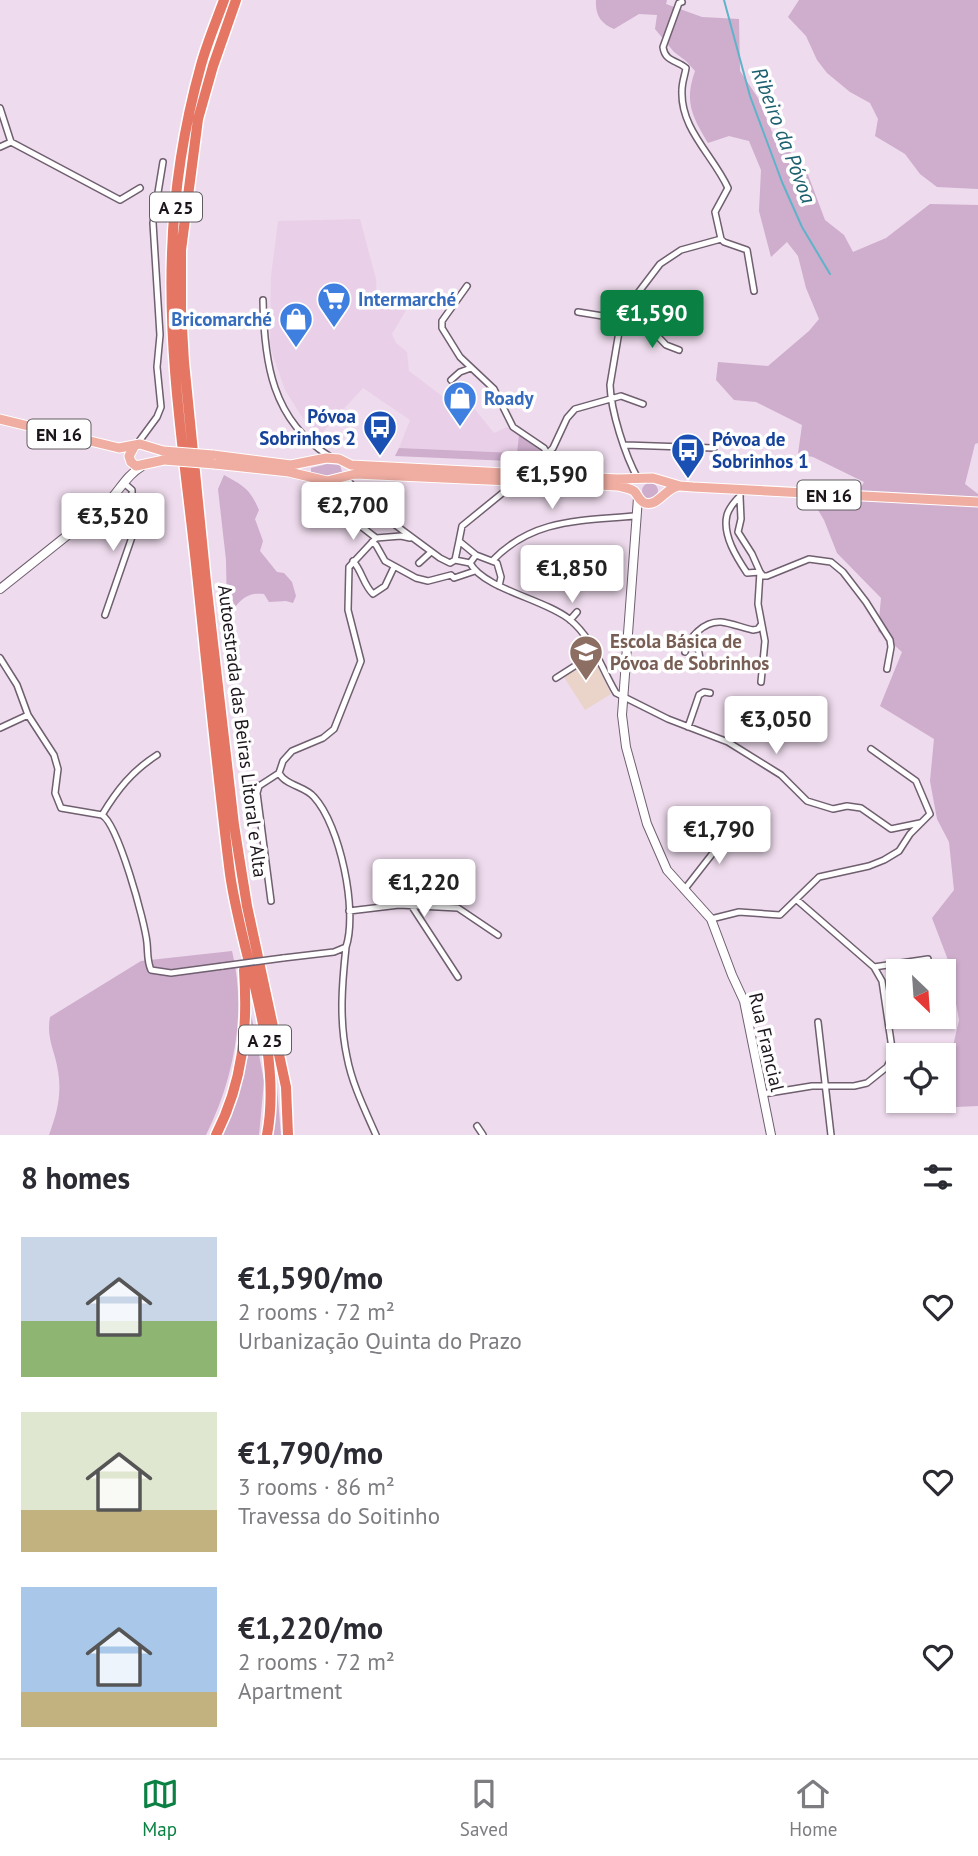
<!DOCTYPE html>
<meta charset="utf-8">
<style>
body{margin:0;font-family:"PT Sans",sans-serif;background:#f7f7f7;color:#2b2b33;height:100vh;display:flex;flex-direction:column;font-size:26px;white-space:nowrap}
*{box-sizing:border-box;margin:0}
p{font-size:23px;color:#7c7c81}
.icon{flex:none;width:38px;height:38px;fill:none;stroke:currentColor;stroke-width:2;stroke-linecap:round;stroke-linejoin:round}
.map{position:relative;height:1135px;overflow:hidden}
.sheet{display:flex;flex-direction:column;background:#fff;flex:1}
.sheet>*{flex:none}
.needle{width:46px;rotate:155deg}
.controls{position:absolute;left:886px;top:959px;display:grid;gap:14px}
.controls a{display:grid;place-items:center;width:70px;height:70px;border-radius:0px;background:#fff;box-shadow:0 2px 5px #0004;font-size:35px}
.price{position:absolute;translate:-50% -60px;padding:0 16px;border-radius:7px;background:#fff;color:#222;font-size:23px;line-height:46px;filter:drop-shadow(0 2px 4px #0008)}
.price::after{content:'';position:absolute;left:50%;top:42px;width:21px;height:16px;margin-left:-10px;background:inherit;clip-path:polygon(0 0,100% 0,50% 100%)}
.price.active{background:#0b8043;color:#fff}
ul{padding:0;list-style:none}
li{display:flex;align-items:center;gap:21px;height:175px;padding:0 21px}
li span{display:grid;place-items:center;flex:none;width:196px;height:140px;border-radius:0px;color:#555}
li>.icon{margin-inline-start:auto}
span .icon{width:84px;height:84px;fill:#fffc;stroke-width:1}
li b{font-size:30px}
h2{display:flex;justify-content:space-between;align-items:center;height:84px;padding:0 21px;font-size:30px}
.tabs{display:flex;justify-content:space-around;align-items:center;height:98px;border-top:2px solid #e1e1e2;background:#fff;font-size:19px;color:#7c7c81}
.tabs a{display:grid;justify-items:center;gap:4px}
.tabs .active{color:#0b8043}
.map>svg:first-child{display:block}
.built{fill:#e9d0e8}
.education{fill:#ead3c8}
.green{fill:#ceadcd}
.lines{fill:none;stroke-linecap:round;stroke-linejoin:round}
.stream{stroke:#5fb3c9;stroke-width:2}
.street-casing{stroke:#6f5f6f;stroke-width:8}
.secondary-casing{stroke:#6f5f6f;stroke-width:10}
.primary-casing{stroke:#fff;stroke-width:11}
.highway-casing{stroke:#fff;stroke-width:13}
.street{stroke:#fff;stroke-width:5}
.secondary{stroke:#fff;stroke-width:8}
.primary{stroke:#f0ada2;stroke-width:9}
.highway{stroke:#e67664;stroke-width:10}
.street-bridge-casing{stroke:#6f5f6f;stroke-width:8;stroke-linecap:butt}
.primary-bridge-casing{stroke:#fff;stroke-width:11;stroke-linecap:butt}
.street-bridge{stroke:#fff;stroke-width:5}
.primary-bridge{stroke:#f0ada2;stroke-width:9}
.labels{text-anchor:middle;dominant-baseline:central;stroke-width:7;stroke-linejoin:round;paint-order:stroke}
.shield{fill:#fff;stroke:#605c60;stroke-width:2}
.shield-label{font-size:18px;font-weight:bold;fill:#1c161c}
.shop-label{font-size:19px;font-weight:bold;fill:#366cbe;stroke:#fff;text-anchor:start}
.transit-label{font-size:19px;font-weight:bold;fill:#164399;stroke:#fff;text-anchor:end}
.education-label{font-size:19px;font-weight:bold;fill:#785e54;stroke:#fff;text-anchor:start}
.street-label{font-size:19px;fill:#1c161c;stroke:#fff}
.water-label{font-size:21px;font-style:italic;fill:#1d6070;stroke:#fff}
</style>
<div class="map">
<svg width="978" height="1135" viewBox="0 0 978 1135">
<rect width="100%" height="100%" fill="#eedbed"/>
<!-- built -->
<path class="built" d="M360,219L376,279L377,306L400,297L409,305L392,334L396,343L407,352L409,371L466,414L474,408L494,433L507,427L519,435L518,453L399,448L410,420L363,388L318,437L302,417L285,390L270,347L271,276L278,221Z"/>
<!-- education -->
<path class="education" d="M593,657L611,694L585,710L564,677Z"/>
<!-- green -->
<path class="green" d="M596,0H667L666,4L702,17L739,19L740,71L758,98L775,139L787,148L807,172L825,220L844,235L853,252L886,238L930,204L978,205V443L975,444L965,484L978,494V1106L888,1110L887,1092L898,1068V1101H943V1057L951,1055L959,1020L948,960L932,918L954,890L949,842L937,819L930,781L934,739L880,706L902,652L878,631L881,598L837,553L824,520L815,505L850,506L864,482L813,457L798,454L802,425L756,402L734,400L716,380L718,362L768,366L809,331L819,319L806,288L798,256L787,242L771,257L759,211L761,170L749,141L729,136L708,143C692,116 684,102 695,71L686,61L674,52L655,29L657,15L639,14L614,29C601,24 595,15 596,0Z
M799,0H978V189L937,187L920,174L905,154L875,136L878,119L870,103L850,92L827,73L817,60L806,36L788,17Z
M519,435L541,451L532,462L395,456L399,448L517,453Z
M327,464L340,465L342,472L327,476L311,473V468Z
M224,475C244,486 250,489 259,510L255,519L263,541L260,551L277,572L284,573L292,582L296,596L293,603L286,601L269,602L264,594C248,592 241,599 232,611L227,608L226,560L218,489Z
M642 491a8 8 0 1 1 16 0a8 8 0 1 1-16 0Z
M232,951C247,1012 234,1079 206,1135H49C57,1113 62,1095 58,1071C55,1050 46,1039 50,1017L141,961Z
M249,1003L264,1081L259,1135H221L241,1087L245,1062Z
M275,1064L281,1135H272Z"/>
<g class="lines">
<!-- stream -->
<path class="stream" d="M724,0L750,96L782,182L802,227L830,274"/>
<!-- street casing -->
<g class="street-casing">
<path id="street" d="M682,2L679,3L663,47C665,62 677,60 686,68C685,75 682,82 682,90C680,129 713,155 728,188L715,212L721,239L724,242L747,250L754,291
M0,108L11,142L0,147
M11,142L120,200L140,188
M467,286L442,321V328L460,357L494,389L513,427L544,448L547,453
M263,300C264,362 272,420 329,456
M578,312L621,319
M644,322L666,345L679,350
M621,329C637,324 669,314 684,321
M451,380L460,372L471,368
M140,444V440L157,417L161,407L157,367L160,335L153,223L163,162
M625,445L714,448
M547,454C544,464 546,469 554,475
M524,472L536,465L553,448L567,418L575,409L621,396L643,404
M344,476L371,507L440,558L450,563L455,560L470,563L476,555L497,563L501,577L499,586
M638,479C625,455 611,412 610,385L622,314L660,264L681,250L721,239
M740,496C735,501 729,508 727,515C722,535 737,558 747,573L760,572L763,576H767L809,559L831,562L843,572L866,602L890,640L891,647L887,669
M740,497L741,519L738,532L752,554L760,572L758,604L765,641L761,682
M366,501L358,524L376,538
M376,538L401,536L410,538
M459,541L462,526L516,482
M372,542L376,545L385,561L416,578L428,581L451,575L454,578L475,571
M455,560L459,541L476,555
M353,561C362,571 363,584 373,594L385,586L394,567
M492,561C533,518 581,521 635,516
M419,563L431,552
M470,563C484,589 544,599 569,619C593,638 601,668 616,693L668,719L728,742L781,775L807,801L833,809L847,806L861,808L891,829L920,823
M105,615L133,534L132,490L124,483
M570,620L577,612
M685,652C689,637 704,621 721,622C731,623 743,628 753,630L758,629L761,625
M0,658L17,685L28,715L54,755L58,769L55,793L61,808L102,815C117,790 132,771 157,755
M695,667L700,659L697,641L698,633
M556,678L595,653
M688,727L699,695L704,692L710,693
M0,728L28,715
M279,773L283,761L292,751L323,738L334,729L361,661L348,610L349,567L376,538
M279,773C286,786 305,786 314,797C340,825 358,911 346,947L334,952L283,958
M102,815C118,824 145,922 147,943C148,953 147,961 151,970L171,973L223,966
M684,890L734,826
M271,901L257,793L259,786L279,773
M411,905L458,977
M349,911L399,905L458,908L498,935
M711,919L739,912L780,915L819,877L869,866L884,860L899,851L910,834L930,814L916,781L871,749
M346,947C342,984 339,1020 347,1057C352,1084 365,1110 376,1135
M874,967L928,959
M818,1022L831,1135
M909,1055L946,1051
M763,1094L812,1086H854L867,1083L887,1067L893,1055L882,981L874,967L797,900
M477,1126L483,1135"/>
</g>
<!-- secondary casing -->
<g class="secondary-casing">
<path id="secondary" d="M638,498L622,715L626,747L647,824L667,870L711,919L732,975L744,1001L771,1135
M0,589L104,506C118,494 125,476 141,467"/>
</g>
<!-- primary casing -->
<g class="primary-casing">
<path id="primary" d="M0,419L119,448L140,444L163,451
M134,447L129,456L131,462L136,466L164,460
M213,455L291,465L326,458L339,459L351,465L618,479L653,478L680,486L693,487L978,502
M215,464L289,472L327,481L355,474L618,486C623,487 629,488 634,491C638,495 639,501 645,503C658,507 665,488 679,486"/>
</g>
<!-- highway casing -->
<g class="highway-casing">
<path id="highway" d="M224,0C216,22 207,43 201,65C184,126 174,191 172,253C168,357 185,461 196,564C207,667 217,771 230,874C242,958 283,1050 267,1135
M236,0L213,66L198,119L181,250V310L184,362L206,582L234,825L247,906L286,1087L288,1135
M216,1135C243,1082 248,1029 244,970"/>
</g>
<!-- street -->
<use href="#street" class="street"/>
<!-- secondary -->
<use href="#secondary" class="secondary"/>
<!-- primary -->
<use href="#primary" class="primary"/>
<!-- highway -->
<use href="#highway" class="highway"/>
<!-- street-bridge casing -->
<g class="street-bridge-casing">
<path id="street-bridge" d="M223,966L283,958"/>
</g>
<!-- primary-bridge casing -->
<g class="primary-bridge-casing">
<path id="primary-bridge" d="M163,451L213,455
M164,460L215,464"/>
</g>
<!-- street-bridge -->
<use href="#street-bridge" class="street-bridge"/>
<!-- primary-bridge -->
<use href="#primary-bridge" class="primary-bridge"/>
</g>
<!-- icons -->
<defs>
<g id="supermarket-pin" transform="scale(1.75)"><path d="M0 17L-7.5 6A9.5 9.5 0 1 1 7.5 6Z" fill="#3f7fe0" stroke="#fff"/><path d="M-6-5.5h2.5l.6 2H6L4.5 2H-2.5L-4.4-4H-6ZM-1.5 3.2a1.3 1.3 0 1 0 .1 0ZM3 3.2a1.3 1.3 0 1 0 .1 0Z" fill="#fff"/></g>
<g id="shop-pin" transform="scale(1.75)"><path d="M0 17L-7.5 6A9.5 9.5 0 1 1 7.5 6Z" fill="#3f7fe0" stroke="#fff"/><path d="M-5-2.5h2.3a2.7 3.5 0 0 1 5.4 0H5L5.5 6h-11ZM-1.5-2.5h3a1.5 2.3 0 0 0-3 0Z" fill="#fff"/></g>
<g id="bus-pin" transform="scale(1.75)"><path d="M0 17L-7.5 6A9.5 9.5 0 1 1 7.5 6Z" fill="#1a4fb4" stroke="#fff"/><path d="M-5-6H5V4H4V6H2V4H-2V6H-4V4H-5ZM-3.5-4V0h7V-4ZM-3.5 1.2v1.5H-2V1.2ZM2 1.2v1.5H3.5V1.2Z" fill="#fff"/></g>
<g id="school-pin" transform="scale(1.75)"><path d="M0 17L-7.5 6A9.5 9.5 0 1 1 7.5 6Z" fill="#8d6e63" stroke="#fff"/><path d="M0-5L7-2L0 1L-7-2ZM-4 1L0 2.5L4 1V4Q0 6-4 4Z" fill="#fff"/></g>
</defs>
<g fill-rule="evenodd">
<use href="#supermarket-pin" x="334" y="299"/>
<use href="#shop-pin" x="296" y="319"/>
<use href="#shop-pin" x="460" y="398"/>
<use href="#bus-pin" x="380" y="427"/>
<use href="#bus-pin" x="688" y="450"/>
<use href="#school-pin" x="586" y="652"/>
</g>
<g class="labels">
<!-- shield labels -->
<g class="shield">
<rect x="150" y="192.5" width="52" height="29" rx="5"/>
<rect x="27.5" y="419.5" width="63" height="29" rx="5"/>
<rect x="797.5" y="480.5" width="63" height="29" rx="5"/>
<rect x="239" y="1025.5" width="52" height="29" rx="5"/>
</g>
<g class="shield-label">
<text x="176" y="207">A 25</text>
<text x="59" y="434">EN 16</text>
<text x="829" y="495">EN 16</text>
<text x="265" y="1040">A 25</text>
</g>
<!-- shop labels -->
<g class="shop-label">
<text x="358" y="299">Intermarché</text>
<text x="272" y="319" text-anchor="end">Bricomarché</text>
<text x="484" y="398">Roady</text>
</g>
<!-- transit labels -->
<g class="transit-label">
<text x="356" y="416">Póvoa<tspan x="356" dy="22">Sobrinhos 2</tspan></text>
<text x="712" y="439" text-anchor="start">Póvoa de<tspan x="712" dy="22">Sobrinhos 1</tspan></text>
</g>
<!-- education labels -->
<g class="education-label">
<text x="610" y="641">Escola Básica de<tspan x="610" dy="22">Póvoa de Sobrinhos</tspan></text>
</g>
<!-- street labels -->
<g class="street-label">
<text transform="translate(243 731) rotate(83)">Autoestrada das Beiras Litoral e Alta</text>
<text transform="translate(767 1042) rotate(77)">Rua Francial</text>
</g>
<!-- water labels -->
<g class="water-label">
<text transform="translate(784 135) rotate(69)">Ribeiro da Póvoa</text>
</g>
</g>
</svg>
<div class="controls">
<a><svg class="needle" viewBox="-14 -14 28 28"><path d="M0-13l5 13h-10z" fill="#e53935"/><path d="M0 13l5-13h-10z" fill="#7c7c81"/></svg></a>
<a><svg class="icon" aria-label="locate" viewBox="0 0 24 24"><circle cx="12" cy="12" r="6"/><path d="M12 2v4M12 18v4M2 12h4M18 12h4"/></svg></a>
</div>
<b class="price active" style="left:652px;top:350px">€1,590</b>
<b class="price" style="left:552px;top:511px">€1,590</b>
<b class="price" style="left:353px;top:542px">€2,700</b>
<b class="price" style="left:113px;top:553px">€3,520</b>
<b class="price" style="left:572px;top:605px">€1,850</b>
<b class="price" style="left:776px;top:756px">€3,050</b>
<b class="price" style="left:719px;top:866px">€1,790</b>
<b class="price" style="left:424px;top:919px">€1,220</b>
</div>
<section class="sheet">
<h2>8 homes<svg class="icon" aria-label="filters" viewBox="0 0 24 24"><path d="M4 7h16M4 17h16"/><circle cx="9" cy="7" r="2"/><circle cx="15" cy="17" r="2"/></svg></h2>
<ul>
<li><span style="background:linear-gradient(#c9d6e8 60%,#8fb573 0)"><svg class="icon" aria-label="home" viewBox="0 0 24 24"><path d="M3 11l9-7 9 7M6 9v11h12V9"/></svg></span><div><b>€1,590/mo</b><p>2 rooms · 72 m²</p><p>Urbanização Quinta do Prazo</p></div><svg class="icon" aria-label="heart" viewBox="0 0 24 24"><path d="M12 20l-8-8c-3-5 5-10 8-4 3-6 11-1 8 4z"/></svg></li>
<li><span style="background:linear-gradient(#dfe7d0 70%,#c2b280 0)"><svg class="icon" aria-label="home" viewBox="0 0 24 24"><path d="M3 11l9-7 9 7M6 9v11h12V9"/></svg></span><div><b>€1,790/mo</b><p>3 rooms · 86 m²</p><p>Travessa do Soitinho</p></div><svg class="icon" aria-label="heart" viewBox="0 0 24 24"><path d="M12 20l-8-8c-3-5 5-10 8-4 3-6 11-1 8 4z"/></svg></li>
<li><span style="background:linear-gradient(#a9c7e8 75%,#c2b280 0)"><svg class="icon" aria-label="home" viewBox="0 0 24 24"><path d="M3 11l9-7 9 7M6 9v11h12V9"/></svg></span><div><b>€1,220/mo</b><p>2 rooms · 72 m²</p><p>Apartment</p></div><svg class="icon" aria-label="heart" viewBox="0 0 24 24"><path d="M12 20l-8-8c-3-5 5-10 8-4 3-6 11-1 8 4z"/></svg></li>
</ul>
</section>
<nav class="tabs">
<a class="active"><svg class="icon" aria-label="map" viewBox="0 0 24 24"><path d="M3 6l6-2 6 2 6-2v14l-6 2-6-2-6 2zM9 4v14M15 6v14"/></svg>Map</a>
<a><svg class="icon" aria-label="saved" viewBox="0 0 24 24"><path d="M7 4h10v16l-5-4-5 4z"/></svg>Saved</a>
<a><svg class="icon" aria-label="home" viewBox="0 0 24 24"><path d="M3 11l9-7 9 7M6 9v11h12V9"/></svg>Home</a>
</nav>
